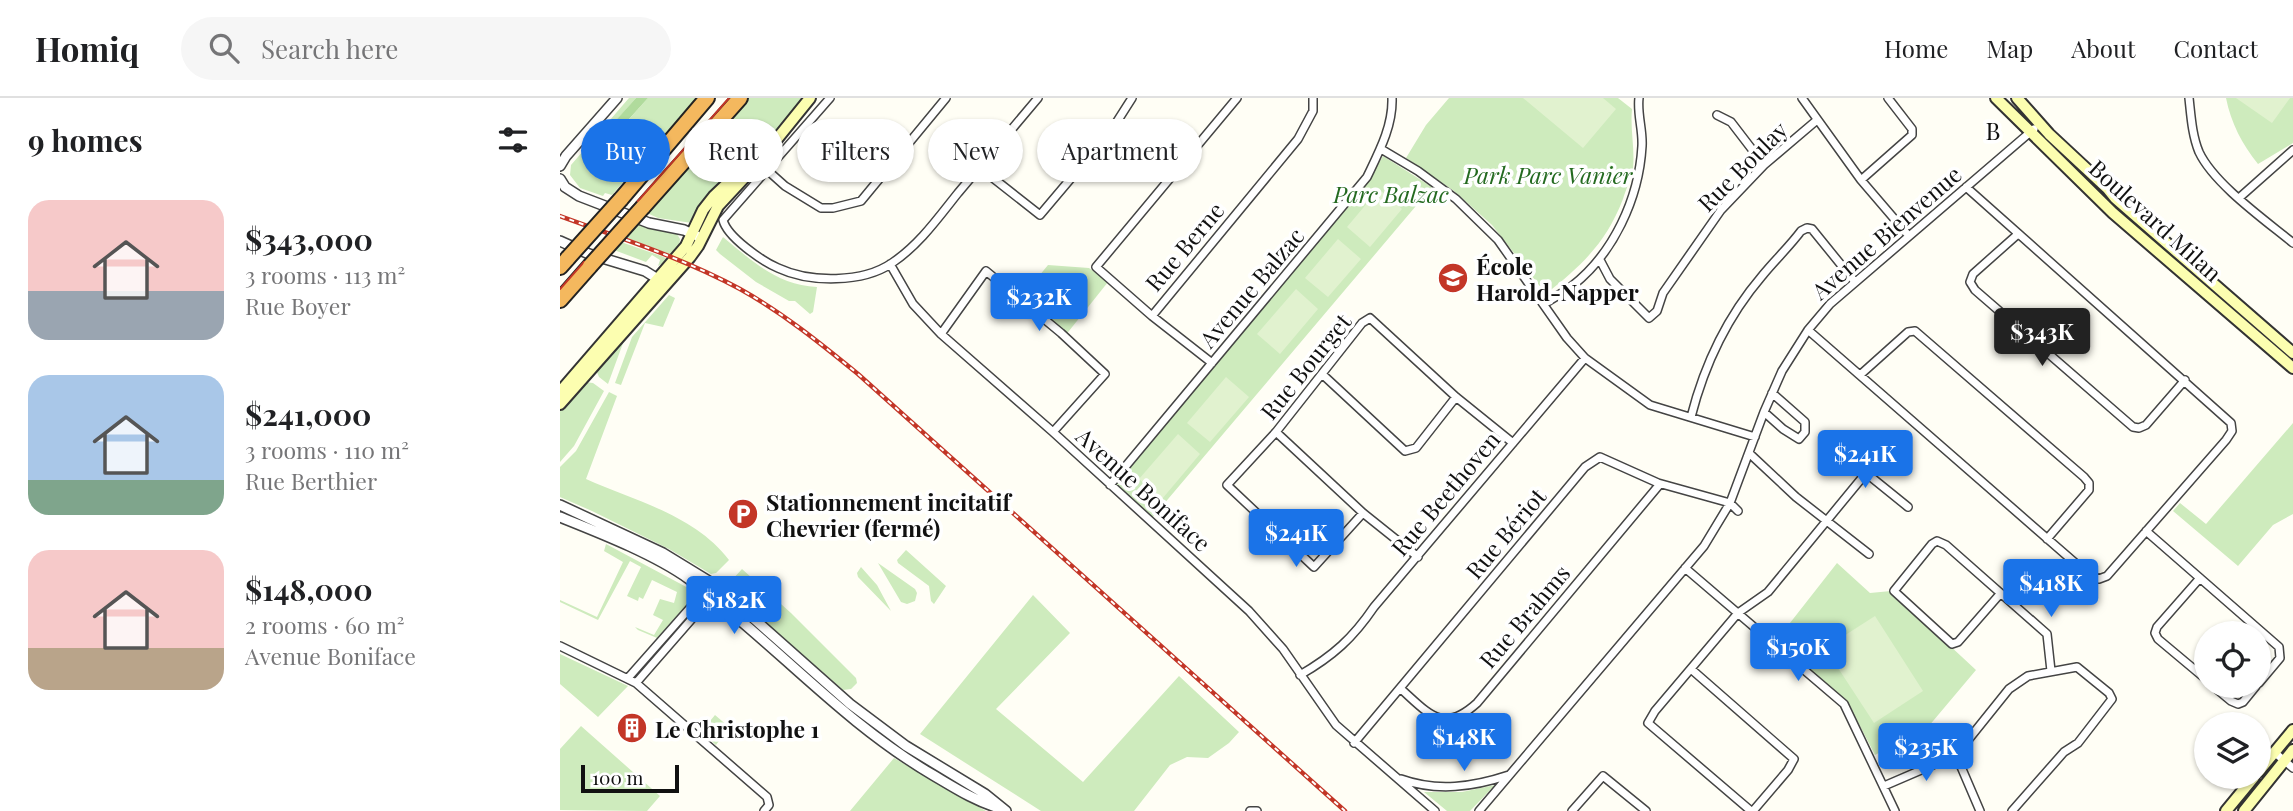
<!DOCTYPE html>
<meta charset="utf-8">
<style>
body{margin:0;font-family:"Playfair Display",serif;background:#f6f6f6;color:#202124;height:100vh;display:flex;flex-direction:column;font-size:26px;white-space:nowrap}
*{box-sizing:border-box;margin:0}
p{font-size:23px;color:#757577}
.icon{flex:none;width:38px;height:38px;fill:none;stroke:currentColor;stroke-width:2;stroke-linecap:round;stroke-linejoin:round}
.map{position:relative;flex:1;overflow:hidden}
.drawer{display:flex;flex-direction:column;background:#fff;width:560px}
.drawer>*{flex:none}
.hud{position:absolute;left:21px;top:21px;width:665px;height:63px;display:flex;gap:14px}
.controls{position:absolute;left:1634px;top:523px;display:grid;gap:14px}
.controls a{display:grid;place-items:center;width:77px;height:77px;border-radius:50%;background:#fff;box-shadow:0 2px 5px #0004;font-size:35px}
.scale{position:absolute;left:21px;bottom:18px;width:98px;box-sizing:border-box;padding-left:7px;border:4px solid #111;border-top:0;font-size:19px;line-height:24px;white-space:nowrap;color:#111;-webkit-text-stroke:5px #fff;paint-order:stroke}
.price{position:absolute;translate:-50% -60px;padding:0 16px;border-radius:7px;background:#1a73e8;color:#fff;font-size:23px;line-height:46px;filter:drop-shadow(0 2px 4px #0008)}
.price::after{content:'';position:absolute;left:50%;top:42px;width:21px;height:16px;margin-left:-10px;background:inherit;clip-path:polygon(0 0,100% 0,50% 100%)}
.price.current{background:#222;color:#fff}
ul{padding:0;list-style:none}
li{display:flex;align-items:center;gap:21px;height:175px;padding:0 28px}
li span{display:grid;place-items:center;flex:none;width:196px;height:140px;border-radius:21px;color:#555}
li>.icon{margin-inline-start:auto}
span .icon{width:84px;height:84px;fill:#fffc;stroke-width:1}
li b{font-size:30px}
h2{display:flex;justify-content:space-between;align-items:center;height:84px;padding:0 28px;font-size:30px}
.tag{padding:0 24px;border-radius:32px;background:#fff;box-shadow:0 2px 5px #0004;font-size:24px;line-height:63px}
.tag.current{background:#1a73e8;color:#fff}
header{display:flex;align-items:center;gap:42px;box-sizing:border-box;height:98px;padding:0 35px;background:#fff;border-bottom:2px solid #e0e0e0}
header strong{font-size:33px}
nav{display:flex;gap:38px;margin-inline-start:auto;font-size:24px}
.search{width:490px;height:63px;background:#f6f6f6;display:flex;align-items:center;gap:18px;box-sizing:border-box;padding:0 24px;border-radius:38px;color:#757577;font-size:26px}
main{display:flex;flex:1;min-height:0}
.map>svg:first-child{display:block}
.green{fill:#ceebbd}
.forest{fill:#b0db9c}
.pitch{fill:#e1f2cf}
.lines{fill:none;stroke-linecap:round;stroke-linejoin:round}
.minor-casing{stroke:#444;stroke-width:10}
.tertiary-casing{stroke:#444;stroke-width:12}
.secondary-casing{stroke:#333;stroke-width:14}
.motorway-casing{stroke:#222;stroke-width:18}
.minor{stroke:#fff;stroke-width:7}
.tertiary{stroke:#fff;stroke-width:9}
.secondary{stroke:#fcfeb0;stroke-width:10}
.motorway{stroke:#f4b85e;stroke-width:14}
.tram{stroke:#c33627;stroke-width:2}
.rail-casing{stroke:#c33627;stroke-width:4.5}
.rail{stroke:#fff;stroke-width:2;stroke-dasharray:5;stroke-linecap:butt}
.motorway-bridge-casing{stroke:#222;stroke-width:18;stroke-linecap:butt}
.motorway-bridge{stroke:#f4b85e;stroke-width:14}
.labels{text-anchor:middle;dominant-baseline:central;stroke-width:7;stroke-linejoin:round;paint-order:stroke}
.street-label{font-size:23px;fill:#111;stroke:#fff}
.park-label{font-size:23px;font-style:italic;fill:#246a20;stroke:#fff}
.poi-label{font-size:23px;font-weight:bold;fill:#111;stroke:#fff;text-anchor:start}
.neighbourhood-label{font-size:24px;letter-spacing:2px;fill:#111;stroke:#fff}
</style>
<header>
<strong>Homiq</strong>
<div class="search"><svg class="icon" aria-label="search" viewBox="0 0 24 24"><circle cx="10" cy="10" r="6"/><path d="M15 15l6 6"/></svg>Search here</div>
<nav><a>Home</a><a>Map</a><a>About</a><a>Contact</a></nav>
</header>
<main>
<section class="drawer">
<h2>9 homes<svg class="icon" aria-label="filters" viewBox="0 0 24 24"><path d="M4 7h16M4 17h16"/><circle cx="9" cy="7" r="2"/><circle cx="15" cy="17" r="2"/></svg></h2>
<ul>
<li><span style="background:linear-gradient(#f6c9c9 65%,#9aa5b1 0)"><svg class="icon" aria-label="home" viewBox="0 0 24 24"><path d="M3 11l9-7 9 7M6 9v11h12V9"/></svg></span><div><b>$343,000</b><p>3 rooms · 113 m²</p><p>Rue Boyer</p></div></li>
<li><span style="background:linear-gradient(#a9c7e8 75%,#7fa58c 0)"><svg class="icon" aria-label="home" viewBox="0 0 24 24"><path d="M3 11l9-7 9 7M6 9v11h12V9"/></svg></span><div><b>$241,000</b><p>3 rooms · 110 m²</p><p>Rue Berthier</p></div></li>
<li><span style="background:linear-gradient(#f6c9c9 70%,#b9a48a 0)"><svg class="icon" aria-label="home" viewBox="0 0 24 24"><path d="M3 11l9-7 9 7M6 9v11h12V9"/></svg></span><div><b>$148,000</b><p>2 rooms · 60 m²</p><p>Avenue Boniface</p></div></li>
</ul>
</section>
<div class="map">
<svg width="1733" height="713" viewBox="0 0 1733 713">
<rect width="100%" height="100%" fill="#fffef5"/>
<!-- green -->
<path class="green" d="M69,0H76L23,60L46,47L88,0H136L52,97L45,95L43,98L20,90L10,77L11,67Z
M189,0H244L206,45L168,77L147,100L132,125L98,120L87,115Z
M889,0H1058L1072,11C1070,31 1075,51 1073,70C1071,81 1066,91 1063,101C1046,145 1022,167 986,196L932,127L894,93L846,60L866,27Z
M1666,0H1733V45L1698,66C1682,46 1671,25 1666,0Z
M823,58L872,89L592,420L555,387L811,78Z
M78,125L117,136L120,141L119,149L112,157L65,139Z
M163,139C192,163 217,187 257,189L253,214L250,216L235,203H229L196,184L160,156L156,152Z
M61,144L104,159L108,162L98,168L100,162L92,157L86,164L54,152Z
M488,167L529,170L548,184L505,238L461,200Z
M109,197L115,200L103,229L85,225L61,287L55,285L72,239Z
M66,237L48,286L39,279L36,272Z
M25,284L33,285L44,293L14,348L0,364V312Z
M49,294L57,298L26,381C75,403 135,417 169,462L156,475L151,476L109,451L32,413L0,399V369L16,353Z
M1733,325V416L1713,427L1678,468L1613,413L1620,405L1646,426Z
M46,446L132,492L133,500L97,540L78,532L75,529L94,537L103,522L93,517L100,501L114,505L117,494L92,482L83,501L79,499L78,503L67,498L81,469L70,463L38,522L0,504V502L37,519L63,464L44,453Z
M346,452L386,488L374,506L371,503L369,488L338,465L337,462Z
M318,465L355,491L357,495L355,503L347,506L341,504Z
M1277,465L1310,495L1331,493L1416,572L1368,629L1315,657L1287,603L1215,544Z
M301,469L317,487L331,513L298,479L297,475Z
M182,471L231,515L296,580L297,585L291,591L283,592L171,494V483Z
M473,497L510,535L436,611L523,684L619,578L679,634L669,645L648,660L627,659L610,667L574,713H481L360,636Z
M0,556L68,588L38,619L0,586Z
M155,617L169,629L156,647L141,634Z
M21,628L100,698L87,713L0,712V651Z
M334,660L426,713H290Z
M935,687L910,713H887L864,694H902Z"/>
<!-- forest -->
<path class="forest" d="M76,0H88L33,61L22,60Z"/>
<!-- pitch -->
<path class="pitch" d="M963,0H1043L1056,11L1023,50Z
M1676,0H1730L1712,25Z
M819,91L842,111L810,149L787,129Z
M778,141L801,161L768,199L745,180Z
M736,191L758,211L720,256L697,236Z
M666,279L689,299L650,344L627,325Z
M618,336L640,356L602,401L579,381Z
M1315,518L1363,593L1314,625L1265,550Z"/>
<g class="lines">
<!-- minor casing -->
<g class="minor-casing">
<path id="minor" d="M270,0L163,122C167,139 202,163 218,170C250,185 303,185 332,165C359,147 378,120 398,95C425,63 451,32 478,0
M1242,0L1301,82L1349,138
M1629,0C1631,18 1632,37 1639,54C1654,86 1705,122 1733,145
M1157,17L1171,24L1204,67
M821,51L858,73L896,101L938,142L1007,240L1025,260L1090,307L1195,339
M419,69L480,117L551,33L572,0
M206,71L225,88L261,110H273L301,103L386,0
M1301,82L1352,37V31L1328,0
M1679,100L1733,52
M1458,136L1413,176L1410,184L1415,192L1573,329L1579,330L1586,327L1625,282
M1040,162L1050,181L1089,220L1097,213L1103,195L1161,112L1204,67L1257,22
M330,166L353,206L381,236L493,334L689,513L723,551L776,627L875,713
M984,206C993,200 1003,195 1012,188C1053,156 1079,101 1082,48C1083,32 1077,16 1079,0
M592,218L738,41L753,13V0
M1248,232L1529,477L1539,481L1547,478L1666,342L1672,333L1671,325L1406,89
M381,236L426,173L501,235L545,276L493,334
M652,265L592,218L536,169L677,0
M762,276L845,353L856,350L896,299
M1300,277L1348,234L1355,233L1524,379L1529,385V392L1487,441
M1204,314L1223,331L1239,341L1245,334V324L1212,295
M1131,319C1144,268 1167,219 1202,178C1215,162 1229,149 1241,133L1247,130L1252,131L1295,184
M716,334L803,415L858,459
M1280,354L1348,409
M1189,355L1236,399L1309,456
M550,387L807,79C819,54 833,28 832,0
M803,415L754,469L667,387L716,334L802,225L810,220L896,299L953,345
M1586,433L1719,549L1720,560L1699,585
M1125,470L1284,606L1335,713
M1640,480L1597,529L1595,535L1598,541L1647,582
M1440,496L1398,544L1392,546L1334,493L1372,446L1377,443L1386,447L1487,536L1491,573
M0,548L76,585L207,699L209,707L204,713
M1131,571L1234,661L1228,672L1193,713
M740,577C773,558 793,540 814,509L1025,260
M68,580L137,502L148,497
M76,585L144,507L152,494
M1653,588L1671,603L1678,606L1683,604L1696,588
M841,591C869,616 883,636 917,605L1100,386
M794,645L1025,369L1040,359L1098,385L1170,405L1178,413
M1714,654L1733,670
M1396,657L1420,713
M841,681C877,694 913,689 949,677
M1324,688L1396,657L1449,591L1468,578L1517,569L1549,595L1552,601L1518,645L1504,654L1452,713
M690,713H697
M919,713L1144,448L1170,405L1204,314L1222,273L1248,232L1270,206L1474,31
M1012,713L1043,678L1086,713
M1191,713L1088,625L1095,613L1178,515L1208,494L1306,375"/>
</g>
<!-- tertiary casing -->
<g class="tertiary-casing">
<path id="tertiary" d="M0,68L6,58L57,0
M0,81L5,89L19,98L89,125L124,132L137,138
M0,143L29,156L85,173L101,183
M0,407L103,455L157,488L290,606L346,648L425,696L446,713
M0,419C40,435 94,456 129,481C213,543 282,624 373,677C395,690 415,703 439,710"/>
</g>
<!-- secondary casing -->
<g class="secondary-casing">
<path id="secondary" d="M1436,0L1553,115L1733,270
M1457,0L1489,36L1547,90L1555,100L1733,255
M0,294L126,148L143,112L154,98L196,58
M0,306L130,159L138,148L158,108L196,67L250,0
M1699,673L1733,632
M1666,713L1694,679
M1684,713L1733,652"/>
</g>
<!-- motorway casing -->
<g class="motorway-casing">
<path id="motorway" d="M61,101L147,0
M83,109L180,0
M0,169L8,160
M0,202L30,168"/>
</g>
<!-- minor -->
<use href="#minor" class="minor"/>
<!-- tertiary -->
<use href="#tertiary" class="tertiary"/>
<!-- secondary -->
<use href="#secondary" class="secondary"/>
<!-- motorway -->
<use href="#motorway" class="motorway"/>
<!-- tram -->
<path class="tram" d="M0,191L169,0"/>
<!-- rail casing -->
<g class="rail-casing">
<path id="rail" d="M0,118C60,140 123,160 180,191C223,215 260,245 298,276L785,713"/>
</g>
<!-- rail -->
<use href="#rail" class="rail"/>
<!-- motorway-bridge casing -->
<g class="motorway-bridge-casing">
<path id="motorway-bridge" d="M8,160L61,101
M30,168L83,109"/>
</g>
<!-- motorway-bridge -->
<use href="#motorway-bridge" class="motorway-bridge"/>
</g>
<!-- icons -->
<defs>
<g id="school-disc" transform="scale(1.575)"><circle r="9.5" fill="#c33627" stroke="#fff"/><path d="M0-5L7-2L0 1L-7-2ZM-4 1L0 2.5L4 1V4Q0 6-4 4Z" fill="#fff"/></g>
<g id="parking-disc" transform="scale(1.575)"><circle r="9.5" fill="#c33627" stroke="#fff"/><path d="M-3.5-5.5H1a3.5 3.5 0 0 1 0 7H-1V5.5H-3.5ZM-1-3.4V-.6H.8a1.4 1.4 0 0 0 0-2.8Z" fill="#fff"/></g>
<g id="building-disc" transform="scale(1.575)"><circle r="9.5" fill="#c33627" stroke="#fff"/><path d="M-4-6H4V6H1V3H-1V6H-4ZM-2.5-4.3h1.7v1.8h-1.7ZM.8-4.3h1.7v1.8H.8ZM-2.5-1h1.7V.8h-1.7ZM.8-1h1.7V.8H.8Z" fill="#fff"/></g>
</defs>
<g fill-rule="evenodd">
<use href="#school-disc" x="893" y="180"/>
<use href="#parking-disc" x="183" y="416"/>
<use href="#building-disc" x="72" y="630"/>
</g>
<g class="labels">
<!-- street labels -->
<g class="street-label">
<text transform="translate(1182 68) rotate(-45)">Rue Boulay</text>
<text transform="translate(1596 122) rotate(42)">Boulevard Milan</text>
<text transform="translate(1326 134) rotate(-41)">Avenue Bienvenue</text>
<text transform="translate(624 148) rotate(-50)">Rue Berne</text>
<text transform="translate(691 189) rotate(-50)">Avenue Balzac</text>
<text transform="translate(745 268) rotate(-51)">Rue Bourget</text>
<text transform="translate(584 391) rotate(42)">Avenue Boniface</text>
<text transform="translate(885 395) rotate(-50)">Rue Beethoven</text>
<text transform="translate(945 435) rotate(-50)">Rue Bériot</text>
<text transform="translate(964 518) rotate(-50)">Rue Brahms</text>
</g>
<!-- park labels -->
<g class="park-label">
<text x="988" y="76">Park Parc Vanier</text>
<text x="831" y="95">Parc Balzac</text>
</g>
<!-- poi labels -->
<g class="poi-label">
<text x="916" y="167">École<tspan x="916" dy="26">Harold-Napper</tspan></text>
<text x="206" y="403">Stationnement incitatif<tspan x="206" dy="26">Chevrier (fermé)</tspan></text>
<text x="95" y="630">Le Christophe 1</text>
</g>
<!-- neighbourhood labels -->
<g class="neighbourhood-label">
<text x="1434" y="32">B</text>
</g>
</g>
</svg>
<div class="controls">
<a><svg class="icon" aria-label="locate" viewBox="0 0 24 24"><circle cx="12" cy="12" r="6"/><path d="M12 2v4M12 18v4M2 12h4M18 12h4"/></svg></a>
<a><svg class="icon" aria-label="layers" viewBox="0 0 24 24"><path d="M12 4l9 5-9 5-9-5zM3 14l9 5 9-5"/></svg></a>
</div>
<div class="scale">100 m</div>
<b class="price" style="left:479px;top:235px">$232K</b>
<b class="price current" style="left:1482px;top:270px">$343K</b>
<b class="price" style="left:1305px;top:392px">$241K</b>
<b class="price" style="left:736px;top:471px">$241K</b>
<b class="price" style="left:1491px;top:521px">$418K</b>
<b class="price" style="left:174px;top:538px">$182K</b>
<b class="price" style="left:1238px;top:585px">$150K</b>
<b class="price" style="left:904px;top:675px">$148K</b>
<b class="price" style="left:1366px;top:685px">$235K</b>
<div class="hud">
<a class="tag current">Buy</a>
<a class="tag">Rent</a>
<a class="tag">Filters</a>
<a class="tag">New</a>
<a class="tag">Apartment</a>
</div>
</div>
</main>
